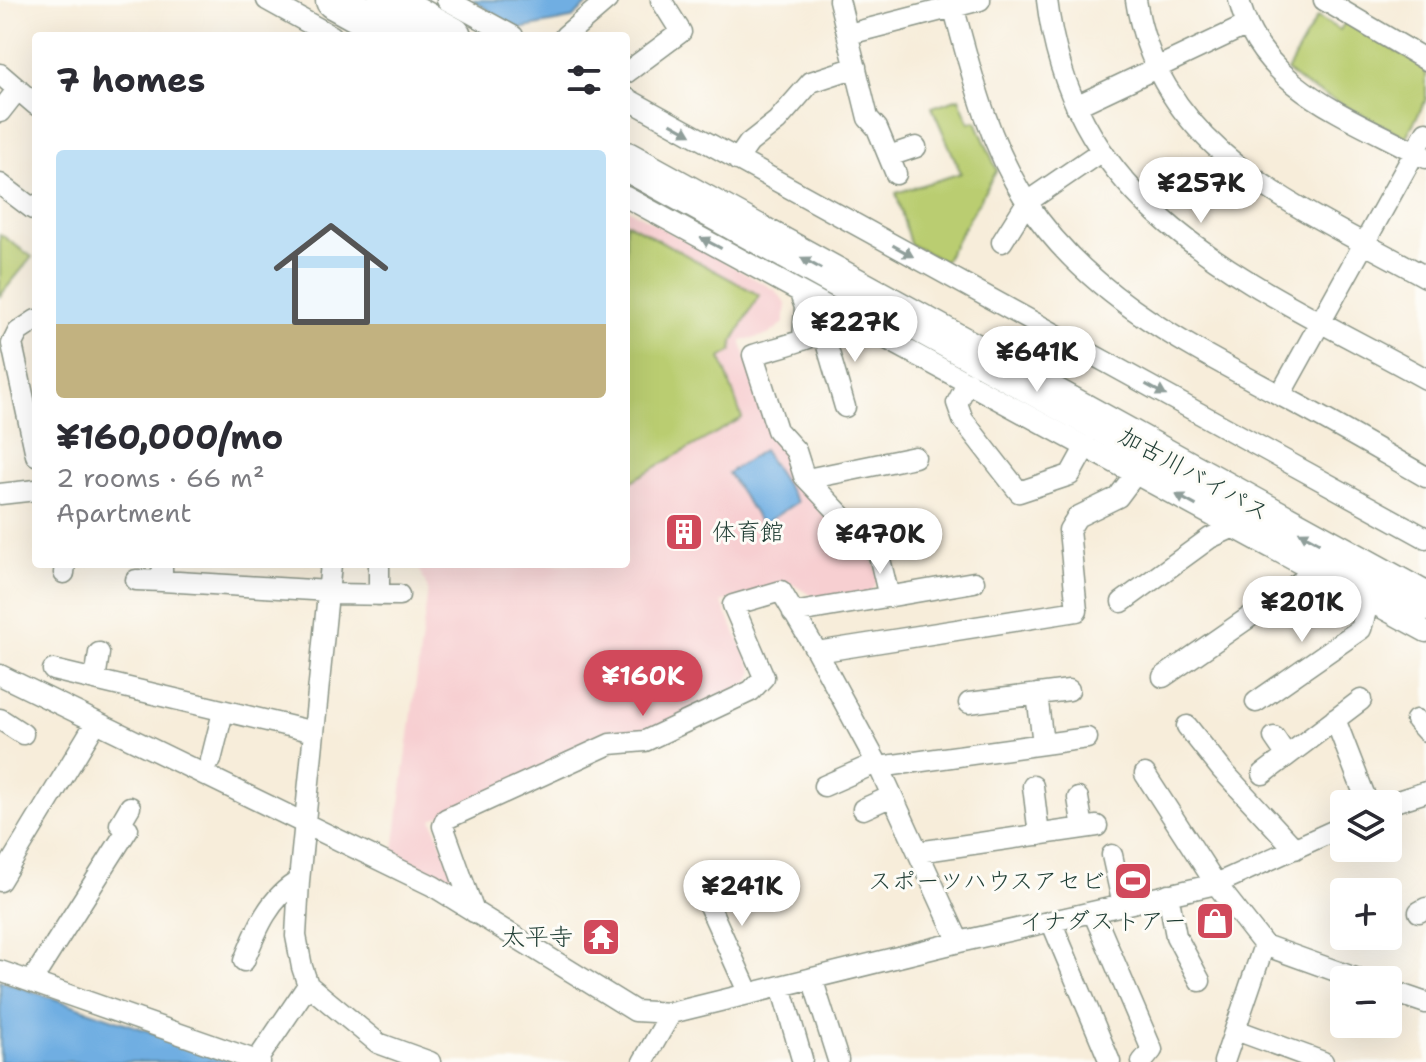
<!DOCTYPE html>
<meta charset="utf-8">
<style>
body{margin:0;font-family:"Shantell Sans","Klee One",sans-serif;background:#f2f2f3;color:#2b2b33;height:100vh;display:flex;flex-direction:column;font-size:30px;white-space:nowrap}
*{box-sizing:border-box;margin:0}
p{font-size:26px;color:#7c7c81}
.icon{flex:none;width:44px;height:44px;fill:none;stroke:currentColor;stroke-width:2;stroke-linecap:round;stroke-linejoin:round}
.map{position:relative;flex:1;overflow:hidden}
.details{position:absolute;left:32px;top:32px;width:598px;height:536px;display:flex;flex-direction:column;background:#fff;border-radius:8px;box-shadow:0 8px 32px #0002}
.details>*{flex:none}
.fabs{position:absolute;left:1330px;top:790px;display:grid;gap:16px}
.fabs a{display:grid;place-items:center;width:72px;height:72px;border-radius:8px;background:#fff;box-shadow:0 8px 32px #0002;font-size:40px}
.price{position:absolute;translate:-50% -68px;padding:0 18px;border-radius:28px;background:#fff;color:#222;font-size:26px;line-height:52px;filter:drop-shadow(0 2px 4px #0008)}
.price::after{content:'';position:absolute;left:50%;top:48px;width:24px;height:18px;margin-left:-12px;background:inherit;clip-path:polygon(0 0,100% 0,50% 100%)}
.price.active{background:#d1495b;color:#fff}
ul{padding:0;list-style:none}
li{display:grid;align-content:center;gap:16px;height:424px;padding:0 24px}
li span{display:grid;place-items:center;height:248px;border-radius:8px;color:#555}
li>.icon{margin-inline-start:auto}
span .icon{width:144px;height:144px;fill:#fffc;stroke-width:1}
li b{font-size:34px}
h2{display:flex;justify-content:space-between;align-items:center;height:96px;padding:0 24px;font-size:34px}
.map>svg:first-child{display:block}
.built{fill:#f7cfd1}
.green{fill:#bacd71;stroke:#6c8552;stroke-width:2}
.water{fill:#6faee2;stroke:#47768b;stroke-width:2}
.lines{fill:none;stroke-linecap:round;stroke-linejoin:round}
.street-casing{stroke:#8b9587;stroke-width:23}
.highway-casing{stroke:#8b9587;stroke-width:41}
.street{stroke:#fff;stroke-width:20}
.highway{stroke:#fff;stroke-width:38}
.oneway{fill:#8f9e9a}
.labels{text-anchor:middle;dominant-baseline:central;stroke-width:6;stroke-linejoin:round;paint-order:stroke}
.street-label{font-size:24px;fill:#1f3d34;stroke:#fdfcf7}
.poi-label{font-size:24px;fill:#1f3d34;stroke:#fdfcf7;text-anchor:end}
</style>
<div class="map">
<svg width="1426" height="1062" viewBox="0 0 1426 1062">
<rect width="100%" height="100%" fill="#fdfcf7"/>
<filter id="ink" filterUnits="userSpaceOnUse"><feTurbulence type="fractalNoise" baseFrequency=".0125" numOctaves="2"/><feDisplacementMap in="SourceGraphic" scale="16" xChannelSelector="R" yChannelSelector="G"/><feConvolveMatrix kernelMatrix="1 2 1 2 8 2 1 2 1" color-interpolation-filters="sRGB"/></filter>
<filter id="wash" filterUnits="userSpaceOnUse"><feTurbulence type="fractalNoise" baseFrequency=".006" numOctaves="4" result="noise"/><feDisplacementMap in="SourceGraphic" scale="32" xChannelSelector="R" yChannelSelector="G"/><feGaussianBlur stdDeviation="1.8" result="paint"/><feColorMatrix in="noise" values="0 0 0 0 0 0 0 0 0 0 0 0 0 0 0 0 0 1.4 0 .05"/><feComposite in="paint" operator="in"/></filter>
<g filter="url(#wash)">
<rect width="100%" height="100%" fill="#f7edda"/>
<!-- built -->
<path class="built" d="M626,208L775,290L781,297L786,304L784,323L768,335L741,341L771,436L874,561L879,580L868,594L822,602L792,584L721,602L754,672L747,685L646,733L614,737L432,819L455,878L447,884L393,858L428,590L417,564H626Z"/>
<!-- green -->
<path class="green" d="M1317,17L1340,30L1345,22L1426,68V100L1406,137L1306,86L1287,71Z
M959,98L969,123L976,121L997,170L944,262L910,244L896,193L961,173L932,107Z
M626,222L759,295L733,341L732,351L721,358L742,418L626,484Z
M0,234L32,257L0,296Z"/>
<!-- water -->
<path class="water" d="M472,0H593L571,19L520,29Z
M763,450L797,502L762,525L728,473Z
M0,980L239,1062H0Z"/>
</g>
<g filter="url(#ink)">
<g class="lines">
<!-- street casing -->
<g class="street-casing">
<path id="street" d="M267,0L332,36
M447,0L513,36
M839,0L868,118L877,128L896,174
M1047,0C1073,218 1257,285 1426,379
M1136,0C1160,155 1305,209 1426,277
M1239,0C1260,89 1354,118 1426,158
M1324,0L1426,60
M954,9C972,76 988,141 1026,201C1086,294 1183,343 1278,394C1328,420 1377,449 1426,477
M849,34L980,0
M565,36L607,0
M626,73L681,32L661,0
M0,74L36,105
M626,98L1426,538
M1076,106L1245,26
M0,112L18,89
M889,156L916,147
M737,160L749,143L777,121L811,82L856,67
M0,184L33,209L36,205
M626,197L1426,632
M1002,242L1027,202L1100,152
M799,291L805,307L803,340
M846,316C821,339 785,345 753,355L777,430L796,451L804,476L879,555L889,597
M36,320L18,332L12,344L36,455
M823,332L845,407
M968,382L957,403L963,420L1019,492L1070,475L1086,446
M1280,395L1426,132
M807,479L915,457
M0,494L36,490
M162,564V581L329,591
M331,564L299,881L296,936L302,967L308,985L378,1043L430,1062
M379,566V595
M64,573L65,564
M136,580L162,581
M329,594L399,595
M1122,602L1210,538L1234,527
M793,613L974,582
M53,670L314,732
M0,675L433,886L635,1011L671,1013L959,942L1216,884L1344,826
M1163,677L1316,571
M95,680L99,653
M1037,694L1043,744
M1256,702L1361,629L1369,600
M969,703L1069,690
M0,719L23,734
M1335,719L1368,804
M1416,720L1426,731
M1187,726L1222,770L1295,849
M1274,737L1287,756
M211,760L223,712
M879,767L1087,738
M1145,774L1216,884L1264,945L1361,980
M1263,774L1361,700
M824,786L876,763
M1033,786L1039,835
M1078,798L1083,828
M1388,804L1426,792
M863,809L892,796
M918,852L1097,826
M1112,855L1123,905
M697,879L749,994
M0,881L95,724
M1168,894L1176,936L1200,981
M474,912L443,826L446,819L610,744L645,741L751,691L764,677L733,605L781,591L817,652
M1093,912L1152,1050L1142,1062
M1419,912L1426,908
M1051,921L1110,1062
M959,942L879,767L817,652L1077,611L1069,530L1077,517L1118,497L1136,473
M244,961C256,931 269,897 299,881
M0,971L260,1062
M812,978L838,1060
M31,982L128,829L120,824L130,807
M781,986L802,1059
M1388,990L1426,1003
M1236,1030L1323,1062
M258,1059L308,985
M643,1062L671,1013
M1224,1062L1264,945"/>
</g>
<!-- highway casing -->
<g class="highway-casing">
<path id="highway" d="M335,0L400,36
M387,0L452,36
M626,161L1426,602"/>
</g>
<!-- street -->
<use href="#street" class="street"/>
<!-- highway -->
<use href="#highway" class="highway"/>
</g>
<!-- one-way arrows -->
<defs><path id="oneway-solid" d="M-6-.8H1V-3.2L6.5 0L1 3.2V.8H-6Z" transform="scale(2)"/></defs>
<g class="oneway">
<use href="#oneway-solid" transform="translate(681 129) rotate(29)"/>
<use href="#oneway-solid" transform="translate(711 243) rotate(-152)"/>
<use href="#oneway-solid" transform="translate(903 251) rotate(29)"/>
<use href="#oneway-solid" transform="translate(811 263) rotate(-151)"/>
<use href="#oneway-solid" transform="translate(1156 390) rotate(29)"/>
<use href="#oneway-solid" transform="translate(1186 500) rotate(-151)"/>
<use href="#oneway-solid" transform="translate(1309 537) rotate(-151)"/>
</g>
</g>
<!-- icons -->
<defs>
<g id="building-square" transform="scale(2)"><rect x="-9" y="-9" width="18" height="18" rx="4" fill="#d1495b" stroke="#fdfcf7"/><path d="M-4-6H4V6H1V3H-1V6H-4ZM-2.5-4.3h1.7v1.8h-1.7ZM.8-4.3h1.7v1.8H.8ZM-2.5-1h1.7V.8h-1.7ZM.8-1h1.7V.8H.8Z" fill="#fff"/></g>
<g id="stadium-square" transform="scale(2)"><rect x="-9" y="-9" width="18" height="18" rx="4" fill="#d1495b" stroke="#fdfcf7"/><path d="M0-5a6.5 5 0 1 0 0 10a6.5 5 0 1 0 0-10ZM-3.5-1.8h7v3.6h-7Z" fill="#fff"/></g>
<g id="shop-square" transform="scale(2)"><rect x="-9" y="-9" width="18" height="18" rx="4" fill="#d1495b" stroke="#fdfcf7"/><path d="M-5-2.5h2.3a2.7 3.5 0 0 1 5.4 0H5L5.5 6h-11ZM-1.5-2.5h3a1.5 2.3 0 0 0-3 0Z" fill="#fff"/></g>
<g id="temple-square" transform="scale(2)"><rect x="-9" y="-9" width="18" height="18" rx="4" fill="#d1495b" stroke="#fdfcf7"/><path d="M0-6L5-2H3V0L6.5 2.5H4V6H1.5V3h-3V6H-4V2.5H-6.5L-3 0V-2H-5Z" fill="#fff"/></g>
</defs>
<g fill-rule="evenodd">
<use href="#building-square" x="684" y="532"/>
<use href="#stadium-square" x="1133" y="881"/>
<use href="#shop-square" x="1215" y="921"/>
<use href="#temple-square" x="601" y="937"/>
</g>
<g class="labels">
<!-- street labels -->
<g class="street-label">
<text transform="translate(1194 474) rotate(29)">加古川バイパス</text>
</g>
<!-- poi labels -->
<g class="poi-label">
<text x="712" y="532" text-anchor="start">体育館</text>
<text x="1105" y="881">スポーツハウスアセビ</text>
<text x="1187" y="921">イナダストアー</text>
<text x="573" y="937">太平寺</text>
</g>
</g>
</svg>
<div class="fabs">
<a><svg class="icon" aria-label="layers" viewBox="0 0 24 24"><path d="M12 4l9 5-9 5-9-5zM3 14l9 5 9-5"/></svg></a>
<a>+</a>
<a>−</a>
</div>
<b class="price" style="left:1201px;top:225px">¥257K</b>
<b class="price" style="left:855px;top:364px">¥227K</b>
<b class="price" style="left:1037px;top:394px">¥641K</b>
<b class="price" style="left:880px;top:576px">¥470K</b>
<b class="price" style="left:1302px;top:644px">¥201K</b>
<b class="price active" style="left:643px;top:718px">¥160K</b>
<b class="price" style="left:742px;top:928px">¥241K</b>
<section class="details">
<h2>7 homes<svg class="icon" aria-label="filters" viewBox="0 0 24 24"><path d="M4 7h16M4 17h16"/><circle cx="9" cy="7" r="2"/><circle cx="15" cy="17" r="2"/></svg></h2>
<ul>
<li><span style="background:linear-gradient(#bfe0f5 70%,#c2b280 0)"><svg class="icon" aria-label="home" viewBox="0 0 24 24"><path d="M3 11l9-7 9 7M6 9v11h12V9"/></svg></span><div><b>¥160,000/mo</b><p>2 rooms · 66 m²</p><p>Apartment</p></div></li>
</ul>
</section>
</div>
